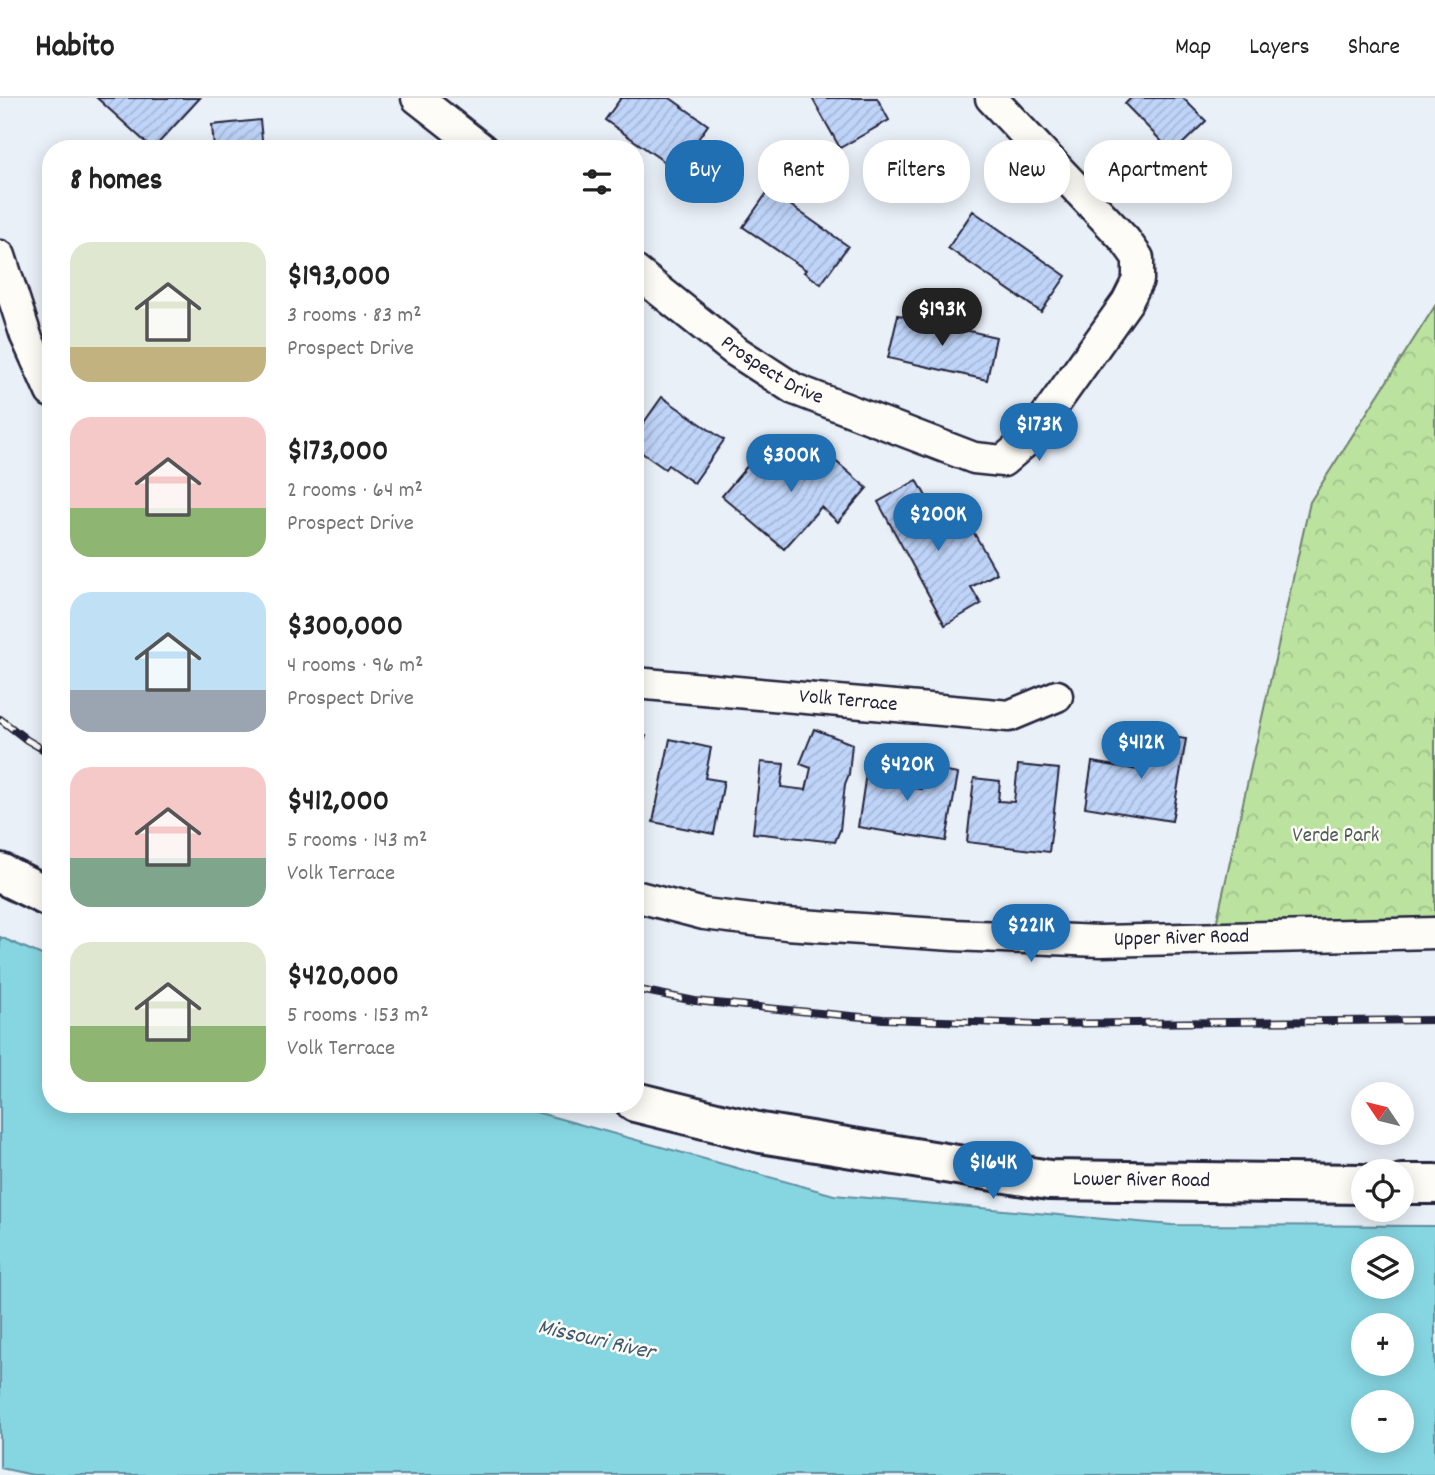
<!DOCTYPE html>
<meta charset="utf-8">
<style>
body{margin:0;font-family:Dekko,sans-serif;background:#f2f2f2;color:#222;height:100vh;display:flex;flex-direction:column;font-size:26px;white-space:nowrap}
*{box-sizing:border-box;margin:0}
p{font-size:23px;color:#767676}
.icon{flex:none;width:38px;height:38px;fill:none;stroke:currentColor;stroke-width:2;stroke-linecap:round;stroke-linejoin:round}
.map{position:relative;flex:1;overflow:hidden}
.panel{position:absolute;left:42px;top:42px;width:602px;height:973px;display:flex;flex-direction:column;background:#fff;border-radius:28px;box-shadow:0 4px 18px #0003}
.panel>*{flex:none}
.top-card{position:absolute;left:665px;top:42px;width:665px;height:63px;display:flex;gap:14px}
.needle{width:46px;rotate:305deg}
.tools{position:absolute;left:1351px;top:984px;display:grid;gap:14px}
.tools a{display:grid;place-items:center;width:63px;height:63px;border-radius:50%;background:#fff;box-shadow:0 4px 18px #0003;font-size:35px}
.price{position:absolute;translate:-50% -60px;padding:0 16px;border-radius:24px;background:#1f6fb2;color:#fff;font-size:23px;line-height:46px;filter:drop-shadow(0 2px 4px #0008)}
.price::after{content:'';position:absolute;left:50%;top:42px;width:21px;height:16px;margin-left:-10px;background:inherit;clip-path:polygon(0 0,100% 0,50% 100%)}
.price.on{background:#222;color:#fff}
ul{padding:0;list-style:none}
li{display:flex;align-items:center;gap:21px;height:175px;padding:0 28px}
li span{display:grid;place-items:center;flex:none;width:196px;height:140px;border-radius:21px;color:#555}
li>.icon{margin-inline-start:auto}
span .icon{width:84px;height:84px;fill:#fffc;stroke-width:1}
li b{font-size:30px}
h2{display:flex;justify-content:space-between;align-items:center;height:84px;padding:0 28px;font-size:30px}
.pill{padding:0 24px;border-radius:28px;background:#fff;box-shadow:0 4px 18px #0003;font-size:24px;line-height:63px}
.pill.on{background:#1f6fb2;color:#fff}
header{display:flex;align-items:center;gap:42px;box-sizing:border-box;height:98px;padding:0 35px;background:#fff;border-bottom:2px solid #e0e0e0}
header strong{font-size:33px}
nav{display:flex;gap:38px;margin-inline-start:auto;font-size:24px}
.map>svg:first-child{display:block}
.park{fill:url(#park-crowns);stroke:#6e826d;stroke-width:2}
.water{fill:#86d6e2;stroke:#5e8e9f;stroke-width:2;fill-rule:evenodd}
.building{fill:url(#building-hatch);stroke:#22223b;stroke-width:2}
.lines{fill:none;stroke-linecap:round;stroke-linejoin:round}
.minor-casing{stroke:#22223b;stroke-width:35}
.tertiary-casing{stroke:#22223b;stroke-width:44}
.minor{stroke:#fdfcf7;stroke-width:30}
.tertiary{stroke:#fdfcf7;stroke-width:38}
.rail-casing{stroke:#22223b;stroke-width:8}
.rail{stroke:#fdfcf7;stroke-width:5;stroke-dasharray:16;stroke-linecap:butt}
.labels{text-anchor:middle;dominant-baseline:central;stroke-width:5;stroke-linejoin:round;paint-order:stroke}
.street-label{font-size:21px;fill:#22223b;stroke:#fdfcf7}
.park-label{font-size:21px;fill:#505c59;stroke:#fdfcf7}
.water-label{font-size:23px;font-style:italic;fill:#40586d;stroke:#fdfcf7}
</style>
<header>
<strong>Habito</strong>
<nav><a>Map</a><a>Layers</a><a>Share</a></nav>
</header>
<div class="map">
<svg width="1435" height="1377" viewBox="0 0 1435 1377">
<defs>
<pattern id="park-crowns" width="20" height="18" patternUnits="userSpaceOnUse" patternTransform="scale(1.75)"><rect width="20" height="18" fill="#bbe39f"/><path d="M2 6a3 3 0 1 1 6 0M12 15a3 3 0 1 1 6 0" fill="none" stroke="#a0c28a"/></pattern>
<pattern id="building-hatch" width="6" height="6" patternUnits="userSpaceOnUse" patternTransform="scale(1.75)"><rect width="6" height="6" fill="#bfd4f9"/><path d="M-1 1l2-2M0 6l6-6M5 7l2-2" fill="none" stroke="#a4b6d6"/></pattern>
</defs>
<rect width="100%" height="100%" fill="#eaf0f8"/>
<filter id="ink" filterUnits="userSpaceOnUse"><feTurbulence type="fractalNoise" baseFrequency=".0143" numOctaves="2"/><feDisplacementMap in="SourceGraphic" scale="14" xChannelSelector="R" yChannelSelector="G"/><feConvolveMatrix kernelMatrix="1 2 1 2 8 2 1 2 1" color-interpolation-filters="sRGB"/></filter>
<g filter="url(#ink)">
<!-- park -->
<path class="park" d="M1435,208V835L1213,840L1310,404Z"/>
<!-- water -->
<path class="water" d="M0,839L51,861V1006H507L834,1097L1172,1127L1435,1128V1377H33L0,1370ZM1363,1150H1402V1188H1363ZM1363,1227H1402V1265H1363ZM1363,1304H1402V1342H1363Z"/>
<!-- building -->
<path class="building" d="M97,0H200L153,51Z
M621,0H670L708,27L676,72L605,22Z
M812,0H877L889,22L840,50Z
M1131,0H1183L1206,23L1173,55L1125,6Z
M260,22L263,51H214L212,27Z
M769,92L848,148L821,186L804,174L806,172L743,129Z
M973,113L1066,178L1041,214L948,150Z
M898,217L996,239L987,282L888,260Z
M662,299L724,342L694,385L668,367L665,371L635,350V337Z
M765,347L804,381L826,355L867,390L838,424L821,409L784,451L722,398Z
M917,382L949,440L970,428L997,475L971,489L981,506L945,527L878,404Z
M814,631L852,646L849,676L845,686L840,732L835,744L753,735L761,664L784,666L781,689L806,692L811,670L800,666Z
M635,634L646,638L635,664Z
M1146,635L1186,641L1172,723L1085,709L1092,664L1139,672Z
M670,641L711,650L705,680L724,683L714,736L653,724Z
M868,662L898,667L895,687L922,691L925,670L958,676L946,743L858,729Z
M1018,667L1059,671L1049,754L967,744L974,680L1000,683L998,703L1014,704Z"/>
<g class="lines">
<!-- minor casing -->
<g class="minor-casing">
<g id="minor">
<path d="M417,0L482,51"/>
<path d="M0,158L26,238L51,294"/>
<path id="s1" d="M635,173L734,252L794,291L974,360L1003,363L1031,339L1127,204L1138,182V160L1125,142L991,0"/>
<path id="s2" d="M635,585L1009,618L1057,598"/>
<path id="s3" d="M635,798L704,816L786,826L953,837L1100,843L1435,835"/>
</g>
</g>
<!-- tertiary casing -->
<g class="tertiary-casing">
<g id="tertiary">
<path d="M0,775L51,800"/>
<path id="s4" d="M635,1004L761,1035L1049,1082L1363,1086"/>
<path d="M1402,1086H1435"/>
</g>
</g>
<!-- minor -->
<use href="#minor" class="minor"/>
<!-- tertiary -->
<use href="#tertiary" class="tertiary"/>
<!-- rail casing -->
<g class="rail-casing">
<path id="rail" d="M0,621L27,642L51,656
M635,891L695,903L883,921L1036,926L1435,922"/>
</g>
<!-- rail -->
<use href="#rail" class="rail"/>
</g>
</g>
<g class="labels">
<!-- street labels -->
<g class="street-label">
<text stroke="none"><textPath href="#s1" startOffset="170">Prospect Drive</textPath></text>
<text stroke="none"><textPath href="#s2" startOffset="214">Volk Terrace</textPath></text>
<text stroke="none"><textPath href="#s3" startOffset="550">Upper River Road</textPath></text>
<text stroke="none"><textPath href="#s4" startOffset="514">Lower River Road</textPath></text>
</g>
<!-- park labels -->
<g class="park-label">
<text x="1336" y="739">Verde Park</text>
</g>
<!-- water labels -->
<g class="water-label">
<text transform="translate(596 1243) rotate(13)">Missouri River</text>
</g>
</g>
</svg>
<div class="tools">
<a><svg class="needle" viewBox="-14 -14 28 28"><path d="M0-13l5 13h-10z" fill="#e53935"/><path d="M0 13l5-13h-10z" fill="#767676"/></svg></a>
<a><svg class="icon" aria-label="locate" viewBox="0 0 24 24"><circle cx="12" cy="12" r="6"/><path d="M12 2v4M12 18v4M2 12h4M18 12h4"/></svg></a>
<a><svg class="icon" aria-label="layers" viewBox="0 0 24 24"><path d="M12 4l9 5-9 5-9-5zM3 14l9 5 9-5"/></svg></a>
<a>+</a>
<a>−</a>
</div>
<b class="price on" style="left:942px;top:250px">$193K</b>
<b class="price" style="left:1039px;top:365px">$173K</b>
<b class="price" style="left:791px;top:396px">$300K</b>
<b class="price" style="left:938px;top:455px">$200K</b>
<b class="price" style="left:1141px;top:683px">$412K</b>
<b class="price" style="left:907px;top:705px">$420K</b>
<b class="price" style="left:1031px;top:866px">$221K</b>
<b class="price" style="left:993px;top:1103px">$164K</b>
<div class="top-card">
<a class="pill on">Buy</a>
<a class="pill">Rent</a>
<a class="pill">Filters</a>
<a class="pill">New</a>
<a class="pill">Apartment</a>
</div>
<section class="panel">
<h2>8 homes<svg class="icon" aria-label="filters" viewBox="0 0 24 24"><path d="M4 7h16M4 17h16"/><circle cx="9" cy="7" r="2"/><circle cx="15" cy="17" r="2"/></svg></h2>
<ul>
<li><span style="background:linear-gradient(#dfe7d0 75%,#c2b280 0)"><svg class="icon" aria-label="home" viewBox="0 0 24 24"><path d="M3 11l9-7 9 7M6 9v11h12V9"/></svg></span><div><b>$193,000</b><p>3 rooms · 83 m²</p><p>Prospect Drive</p></div></li>
<li><span style="background:linear-gradient(#f6c9c9 65%,#8fb573 0)"><svg class="icon" aria-label="home" viewBox="0 0 24 24"><path d="M3 11l9-7 9 7M6 9v11h12V9"/></svg></span><div><b>$173,000</b><p>2 rooms · 64 m²</p><p>Prospect Drive</p></div></li>
<li><span style="background:linear-gradient(#bfe0f5 70%,#9aa5b1 0)"><svg class="icon" aria-label="home" viewBox="0 0 24 24"><path d="M3 11l9-7 9 7M6 9v11h12V9"/></svg></span><div><b>$300,000</b><p>4 rooms · 96 m²</p><p>Prospect Drive</p></div></li>
<li><span style="background:linear-gradient(#f6c9c9 65%,#7fa58c 0)"><svg class="icon" aria-label="home" viewBox="0 0 24 24"><path d="M3 11l9-7 9 7M6 9v11h12V9"/></svg></span><div><b>$412,000</b><p>5 rooms · 143 m²</p><p>Volk Terrace</p></div></li>
<li><span style="background:linear-gradient(#dfe7d0 60%,#8fb573 0)"><svg class="icon" aria-label="home" viewBox="0 0 24 24"><path d="M3 11l9-7 9 7M6 9v11h12V9"/></svg></span><div><b>$420,000</b><p>5 rooms · 153 m²</p><p>Volk Terrace</p></div></li>
</ul>
</section>
</div>
